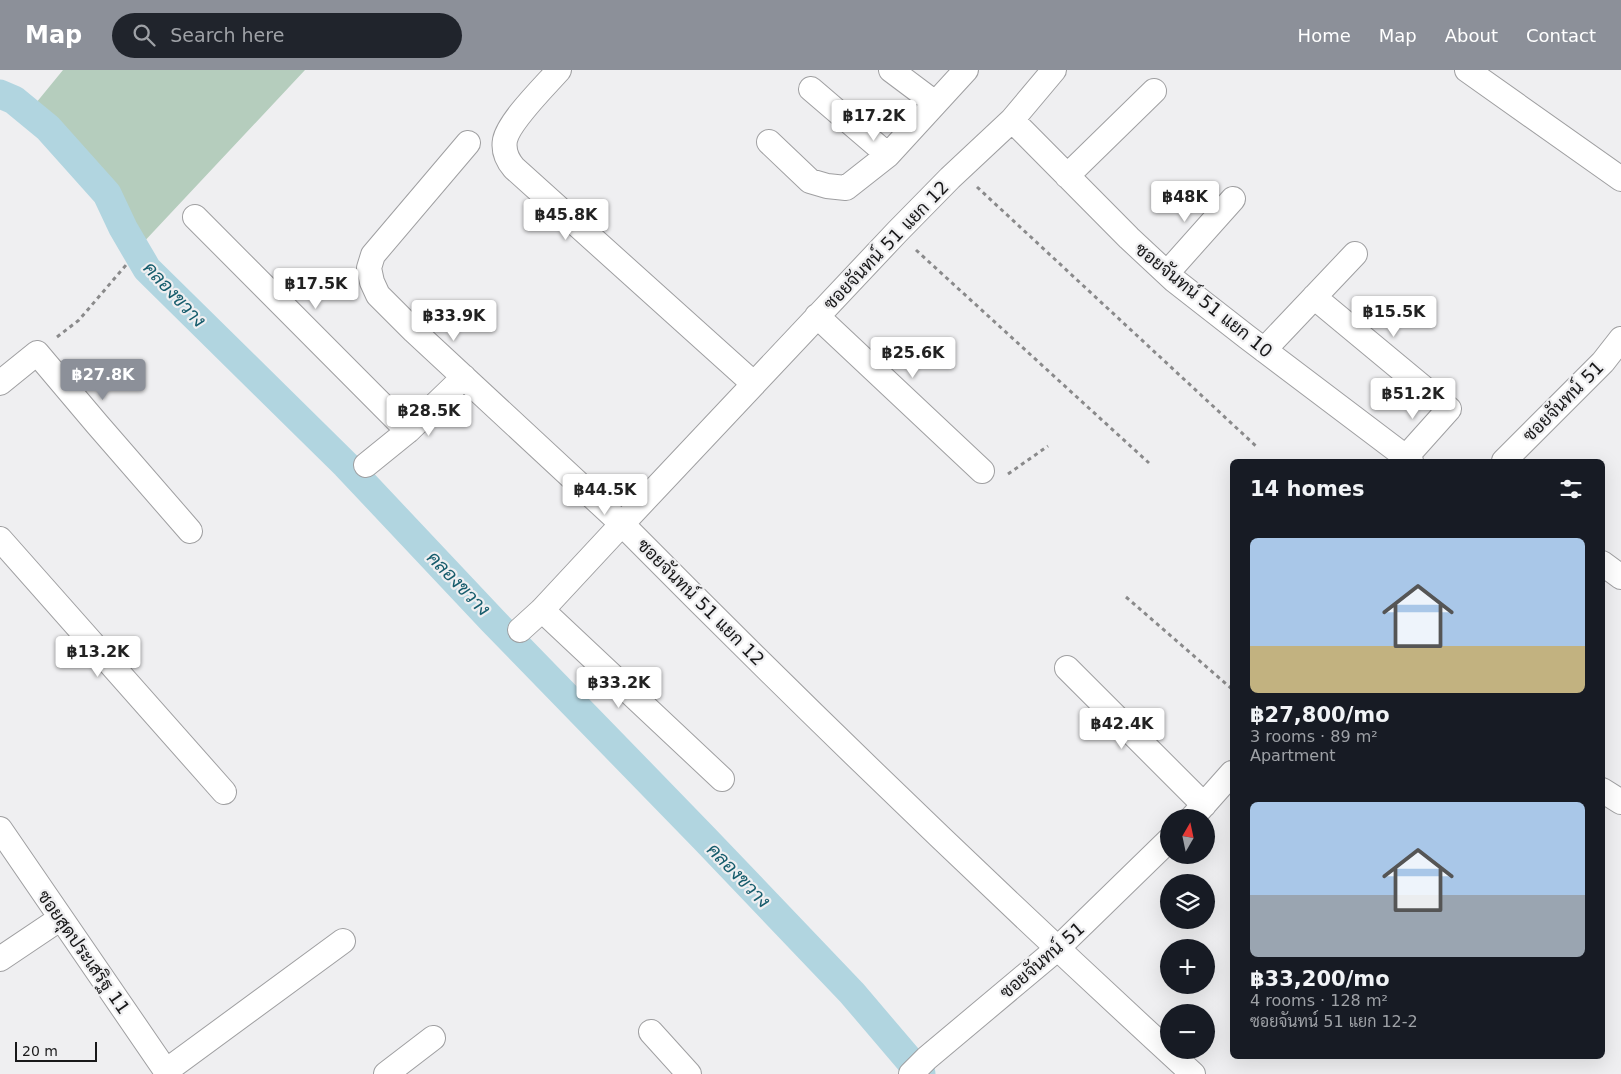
<!DOCTYPE html>
<meta charset="utf-8">
<style>
body{margin:0;font-family:"DejaVu Sans",Sarabun,sans-serif;background:#20242c;color:#f1f3f6;height:100vh;display:flex;flex-direction:column;font-size:19px;white-space:nowrap}
*{box-sizing:border-box;margin:0}
p{font-size:16px;color:#9ea1a6}
.icon{flex:none;width:28px;height:28px;fill:none;stroke:currentColor;stroke-width:2;stroke-linecap:round;stroke-linejoin:round}
.map{position:relative;flex:1;overflow:hidden}
.details{position:absolute;left:1230px;top:389px;width:375px;height:600px;display:flex;flex-direction:column;background:#171b24;border-radius:8px;box-shadow:0 5px 20px #0002}
.details>*{flex:none}
.needle{width:32px;rotate:9deg}
.fabs{position:absolute;left:1160px;top:739px;display:grid;gap:10px}
.fabs a{display:grid;place-items:center;width:55px;height:55px;border-radius:50%;background:#171b24;box-shadow:0 5px 20px #0002;font-size:25px}
.scale{position:absolute;left:15px;bottom:12px;width:82px;box-sizing:border-box;padding-left:5px;border:2px solid #19191a;border-top:0;font-size:14px;line-height:18px;white-space:nowrap;color:#19191a;-webkit-text-stroke:4px #efeff1;paint-order:stroke}
.price{position:absolute;translate:-50% -42px;padding:0 11px;border-radius:5px;background:#fff;color:#222;font-size:16px;line-height:32px;filter:drop-shadow(0 1px 2px #0008)}
.price::after{content:'';position:absolute;left:50%;top:30px;width:15px;height:11px;margin-left:-8px;background:inherit;clip-path:polygon(0 0,100% 0,50% 100%)}
.price.on{background:#8c9099;color:#fff}
ul{padding:0;list-style:none}
li{display:grid;align-content:center;gap:10px;height:265px;padding:0 20px}
li span{display:grid;place-items:center;height:155px;border-radius:8px;color:#555}
li>.icon{margin-inline-start:auto}
span .icon{width:90px;height:90px;fill:#fffc;stroke-width:1}
li b{font-size:21px}
h2{display:flex;justify-content:space-between;align-items:center;height:60px;padding:0 20px;font-size:21px}
header{display:flex;align-items:center;gap:30px;box-sizing:border-box;height:70px;padding:0 25px;background:#8c9099;color:#fff}
header strong{font-size:24px}
nav{display:flex;gap:28px;margin-inline-start:auto;font-size:18px}
.search{width:350px;height:45px;background:#20242c;display:flex;align-items:center;gap:12px;box-sizing:border-box;padding:0 18px;border-radius:28px;color:#9ea1a6;font-size:19px}
.map>svg:first-child{display:block}
.green{fill:#b5cdbd}
.lines{fill:none;stroke-linecap:round;stroke-linejoin:round}
.canal{stroke:#b1d5e0;stroke-width:29}
.street-casing{stroke:#9f9fa1;stroke-width:26}
.path{stroke:#8a8a8b;stroke-width:3;stroke-dasharray:4 4;stroke-linecap:butt}
.street{stroke:#fff;stroke-width:24}
.labels{text-anchor:middle;dominant-baseline:central;stroke-width:4.5;stroke-linejoin:round;paint-order:stroke}
.street-label{font-size:18px;fill:#19191a;stroke:#efeff1}
.water-label{font-size:19px;font-style:italic;fill:#165c6c;stroke:#efeff1}
</style>
<header>
<strong>Map</strong>
<div class="search"><svg class="icon" aria-label="search" viewBox="0 0 24 24"><circle cx="10" cy="10" r="6"/><path d="M15 15l6 6"/></svg>Search here</div>
<nav><a>Home</a><a>Map</a><a>About</a><a>Contact</a></nav>
</header>
<div class="map">
<svg width="1621" height="1004" viewBox="0 0 1621 1004">
<rect width="100%" height="100%" fill="#efeff1"/>
<!-- green -->
<path class="green" d="M63,0H305L140,176L111,114L68,65L36,33Z"/>
<g class="lines">
<!-- canal -->
<path class="canal" d="M0,24L14,30L48,58L107,124L123,158L147,199L346,395L493,551L704,768L852,923L921,1004"/>
<!-- street casing -->
<g class="street-casing">
<path id="street" d="M559,0C545,16 509,51 505,70C503,81 508,91 514,98L754,314
M891,0L935,33
M1054,0L1012,50L950,108L897,162L622,454C808,642 998,825 1193,1004
M1467,0L1621,109
M811,19L888,85
M1012,50L1129,168L1174,210L1247,267L1411,391
M769,72L810,111L827,116L846,118L888,85L966,0
M468,73L373,185L369,198L372,212L378,225L414,261L622,454L542,540L520,560
M1067,106L1154,21
M195,147L408,361
M1167,203L1233,129
M1314,227L1449,339L1406,387
M817,246L982,401
M1264,280L1355,184
M0,313L37,283L97,354L190,461
M1504,391L1603,292L1621,269
M366,395L408,361L464,307
M0,469L224,722
M1602,493L1621,507
M542,540L722,709
M1067,598L1204,735
M1602,720L1621,732
M1192,748L1232,703
M0,759L168,1004
M0,889L61,848
M651,962L689,1004
M166,1001L343,871
M386,1004L433,968
M911,1004L927,988L1057,879L1169,770"/>
</g>
<!-- path -->
<path class="path" d="M977,117L1257,377
M916,180L1149,393
M57,267L79,250L126,195
M1008,404L1048,376
M1126,527L1232,619"/>
<!-- street -->
<use href="#street" class="street"/>
</g>
<g class="labels">
<!-- street labels -->
<g class="street-label">
<text transform="translate(886 175) rotate(-46)">ซอยจันทน์ 51 แยก 12</text>
<text transform="translate(1204 230) rotate(39)">ซอยจันทน์ 51 แยก 10</text>
<text transform="translate(1563 331) rotate(-45)">ซอยจันทน์ 51</text>
<text transform="translate(701 532) rotate(45)">ซอยจันทน์ 51 แยก 12</text>
<text transform="translate(84 882) rotate(55)">ซอยสุดประเสริฐ 11</text>
<text transform="translate(1042 890) rotate(-41)">ซอยจันทน์ 51</text>
</g>
<!-- water labels -->
<g class="water-label">
<text transform="translate(175 224) rotate(47)">คลองขวาง</text>
<text transform="translate(459 513) rotate(46)">คลองขวาง</text>
<text transform="translate(739 805) rotate(46)">คลองขวาง</text>
</g>
</g>
</svg>
<div class="fabs">
<a><svg class="needle" viewBox="-14 -14 28 28"><path d="M0-13l5 13h-10z" fill="#e53935"/><path d="M0 13l5-13h-10z" fill="#9ea1a6"/></svg></a>
<a><svg class="icon" aria-label="layers" viewBox="0 0 24 24"><path d="M12 4l9 5-9 5-9-5zM3 14l9 5 9-5"/></svg></a>
<a>+</a>
<a>−</a>
</div>
<div class="scale">20 m</div>
<b class="price" style="left:874px;top:72px">฿17.2K</b>
<b class="price" style="left:1185px;top:153px">฿48K</b>
<b class="price" style="left:566px;top:171px">฿45.8K</b>
<b class="price" style="left:316px;top:240px">฿17.5K</b>
<b class="price" style="left:1394px;top:268px">฿15.5K</b>
<b class="price" style="left:454px;top:272px">฿33.9K</b>
<b class="price" style="left:913px;top:309px">฿25.6K</b>
<b class="price on" style="left:103px;top:331px">฿27.8K</b>
<b class="price" style="left:1413px;top:350px">฿51.2K</b>
<b class="price" style="left:429px;top:367px">฿28.5K</b>
<b class="price" style="left:605px;top:446px">฿44.5K</b>
<b class="price" style="left:98px;top:608px">฿13.2K</b>
<b class="price" style="left:619px;top:639px">฿33.2K</b>
<b class="price" style="left:1122px;top:680px">฿42.4K</b>
<section class="details">
<h2>14 homes<svg class="icon" aria-label="filters" viewBox="0 0 24 24"><path d="M4 7h16M4 17h16"/><circle cx="9" cy="7" r="2"/><circle cx="15" cy="17" r="2"/></svg></h2>
<ul>
<li><span style="background:linear-gradient(#a9c7e8 70%,#c2b280 0)"><svg class="icon" aria-label="home" viewBox="0 0 24 24"><path d="M3 11l9-7 9 7M6 9v11h12V9"/></svg></span><div><b>฿27,800/mo</b><p>3 rooms · 89 m²</p><p>Apartment</p></div></li>
<li><span style="background:linear-gradient(#a9c7e8 60%,#9aa5b1 0)"><svg class="icon" aria-label="home" viewBox="0 0 24 24"><path d="M3 11l9-7 9 7M6 9v11h12V9"/></svg></span><div><b>฿33,200/mo</b><p>4 rooms · 128 m²</p><p>ซอยจันทน์ 51 แยก 12-2</p></div></li>
</ul>
</section>
</div>
